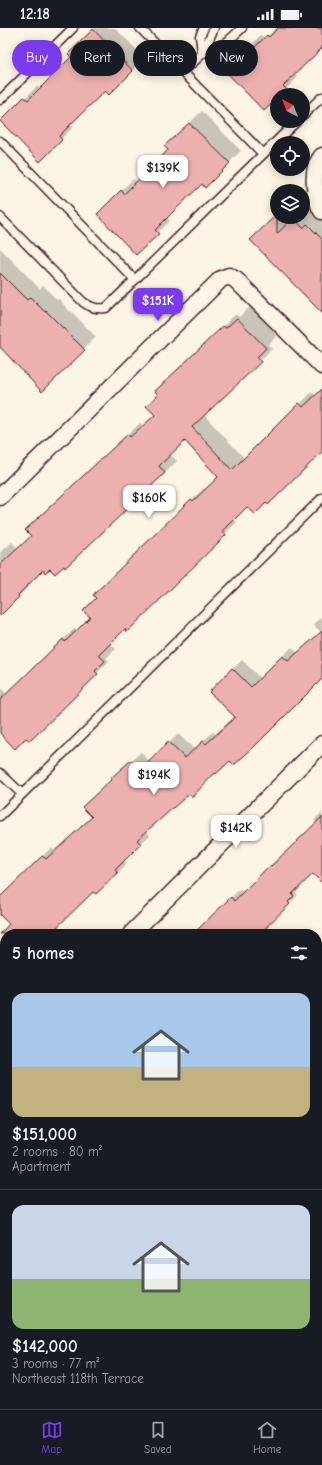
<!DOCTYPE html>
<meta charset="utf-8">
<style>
body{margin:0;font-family:"Comic Neue",sans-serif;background:#20242c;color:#f1f3f6;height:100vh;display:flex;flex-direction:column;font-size:15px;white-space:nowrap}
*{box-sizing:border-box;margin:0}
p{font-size:13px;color:#9ea1a6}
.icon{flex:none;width:22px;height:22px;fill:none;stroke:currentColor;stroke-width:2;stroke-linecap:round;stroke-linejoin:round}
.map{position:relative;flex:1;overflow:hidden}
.side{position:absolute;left:0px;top:901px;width:322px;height:480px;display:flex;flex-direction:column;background:#171b24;border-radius:16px 16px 0 0;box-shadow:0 2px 10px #0003}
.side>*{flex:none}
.hud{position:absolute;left:12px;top:12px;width:298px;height:36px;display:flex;gap:8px}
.needle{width:26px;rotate:318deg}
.buttons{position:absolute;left:270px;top:60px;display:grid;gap:8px}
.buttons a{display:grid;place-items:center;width:40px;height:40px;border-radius:50%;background:#171b24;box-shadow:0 2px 10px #0003;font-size:20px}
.price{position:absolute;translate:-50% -34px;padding:0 9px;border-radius:8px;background:#fff;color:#222;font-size:13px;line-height:26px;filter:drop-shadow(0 1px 2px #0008)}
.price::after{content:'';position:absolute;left:50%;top:24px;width:12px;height:9px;margin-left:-6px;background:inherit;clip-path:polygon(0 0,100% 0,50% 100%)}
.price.selected{background:#7c3aed;color:#fff}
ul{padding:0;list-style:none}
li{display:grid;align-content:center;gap:8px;height:212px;padding:0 12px}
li+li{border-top:1px solid #363941}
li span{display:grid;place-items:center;height:124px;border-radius:12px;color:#555}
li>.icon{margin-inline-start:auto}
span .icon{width:72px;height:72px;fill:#fffc;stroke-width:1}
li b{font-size:17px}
h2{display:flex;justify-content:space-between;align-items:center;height:48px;padding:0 12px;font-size:17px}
.pill{padding:0 14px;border-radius:18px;background:#171b24;box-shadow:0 2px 10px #0003;font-size:14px;line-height:36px}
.pill.selected{background:#7c3aed;color:#fff}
.status{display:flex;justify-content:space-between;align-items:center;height:28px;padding:0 20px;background:#171b24;direction:ltr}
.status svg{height:11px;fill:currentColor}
.dock{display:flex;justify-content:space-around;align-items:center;height:56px;border-top:1px solid #363941;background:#171b24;font-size:11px;color:#9ea1a6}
.dock a{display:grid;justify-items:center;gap:2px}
.dock .selected{color:#7c3aed}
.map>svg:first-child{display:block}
.shadow{fill:#0003}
.building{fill:#ecb0ae;stroke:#4a1f2b}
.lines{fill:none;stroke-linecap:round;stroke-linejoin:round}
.service-casing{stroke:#4a1f2b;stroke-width:11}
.minor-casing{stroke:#4a1f2b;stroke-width:19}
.service{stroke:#fcf5e5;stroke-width:8}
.minor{stroke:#fcf5e5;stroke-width:16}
</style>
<div class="status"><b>12:18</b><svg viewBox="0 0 49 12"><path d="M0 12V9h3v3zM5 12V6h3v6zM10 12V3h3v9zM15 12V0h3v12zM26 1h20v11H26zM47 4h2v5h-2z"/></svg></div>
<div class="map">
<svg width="322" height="1381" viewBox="0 0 322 1381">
<rect width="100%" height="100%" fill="#fcf5e5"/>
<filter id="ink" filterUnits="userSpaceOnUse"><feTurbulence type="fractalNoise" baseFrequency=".025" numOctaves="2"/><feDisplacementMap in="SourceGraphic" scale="8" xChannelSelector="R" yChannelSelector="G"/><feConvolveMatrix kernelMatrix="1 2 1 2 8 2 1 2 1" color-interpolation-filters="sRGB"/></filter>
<g filter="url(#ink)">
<!-- shadow -->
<path class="shadow" d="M95,0H115L145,30L109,65L105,61L70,96L73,99L40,132L2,93L37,58L40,61L73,29L69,26Z
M276,0H322V19L295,46L298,49L280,67H277V70L226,43L261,7L265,11Z
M202,83L241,123L205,158L202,155L167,189L170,193L136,225L98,186L133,151L137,154L169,122L178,106Z
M306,178L316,188L320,185L322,187V283L252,212L277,187V189H303V180Z
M0,220L40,261L43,257L57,272L59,271L70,284L71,283L96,309L42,362L0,318Z
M250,279L277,307L268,317L272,321L204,387L245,431L312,364L316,368L322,362V422L266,474L247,477L234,491L237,494L127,602L125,600L110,615L116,621L106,630L109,633L30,712L26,709L0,704V659L7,667L75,600L77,603L91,589L97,570L94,567L204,460L206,462L219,449L185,411L170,426L177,433L165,445L64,537L43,541L29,555L31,556L0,587V525L12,514L18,521L32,508L39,490L140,395L143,398L155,387L159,367L168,351L236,286L239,289Z
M322,588V641L230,732L189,765L146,802L150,807L123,832L127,836L118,845L93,862L49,906H21L0,886V870L52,819L55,823L93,788V770L141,724L150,735L178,706L194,721L213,704L216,707L236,689L210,664L242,632L260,650L292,619L298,625L321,604L313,597Z
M322,784V841L313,844L300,857L302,859L296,865L298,867L268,896L270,898L262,906H194L240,861L243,865L279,829L281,831L317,795L314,792Z
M322,965V1053L317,1058V970Z
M5,1097V1127L0,1122V1102Z
M322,1188V1243L317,1247V1212L320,1210L317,1207V1193Z
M5,1284V1344L0,1349V1289Z
M56,1376H96L98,1378L95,1381H58L59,1379Z
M242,1376H251L246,1380Z
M283,1376H306L311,1381H278Z"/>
<!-- building -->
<path class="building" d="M278,0H322V20L283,58L287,62L282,67H277V71L264,83L225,43L249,19L252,22L267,7L269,9Z
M93,1L133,43L109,67L105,63L78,89L59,108L62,112L40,134L0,93L24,69L28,72L71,29L68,26Z
M189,95L230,135L205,160L202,156L179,178L155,202L159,206L136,227L97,186L121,162L124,166L168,122L164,118Z
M277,186V206L293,189L303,200L307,196L322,211V285L250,212Z
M0,245L27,272L30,269L45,284L46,283L85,322L42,364L0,319Z
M237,290L266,320L257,329L261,334L192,399L232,442L299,375L303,379L322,361V424L268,477L266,475L255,486L247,479L223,503L226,507L127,604L125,601L99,627L105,633L95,643L98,646L30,713L26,710L15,721L0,705V672L63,611L65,614L90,589L83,583L96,570L93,567L191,471L193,473L218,449L185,413L159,438L165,445L65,540L64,538L55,546L50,541L45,545L43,542L18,567L19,569L0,588V537L31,508L25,502L128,406L130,409L155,387L146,378L158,367L155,363L223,298L226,300Z
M322,603V651L254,719L234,737L230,733L216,746L215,745L192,769L189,766L148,802L137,812L141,816L115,842L118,845L96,866L93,864L50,906H0L9,896L0,887V869L42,828L46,831L92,789L82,779L111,752L110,751L131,732L140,743L168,714L185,730L203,713L206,716L235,689L209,664L232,640L251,659L282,628L288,633Z
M322,789V855L313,846L292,866L294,868L288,874L290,876L259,906H193L231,869L234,873L270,837L271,838Z"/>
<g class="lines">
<!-- service casing -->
<g class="service-casing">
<path id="service" d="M140,0L263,126
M202,24L200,8L204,0
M203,25C222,21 228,13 242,0
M183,44L203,25L214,0
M0,72L73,0
M303,87L322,69
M0,113L135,252
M0,189L83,274C91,280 97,281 106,280L297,93
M0,745L22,766
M0,788L322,470"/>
</g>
<!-- minor casing -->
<g class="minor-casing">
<path id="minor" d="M322,128C320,131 317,135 316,139C313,152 315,172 322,183
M0,469L221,251L229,248L236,252L322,338
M131,906L322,716
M0,1035L5,1031
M317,1129L322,1124
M0,1183L5,1188
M0,1242L5,1237
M187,1376L191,1381"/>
</g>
<!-- service -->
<use href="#service" class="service"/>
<!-- minor -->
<use href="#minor" class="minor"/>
</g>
</g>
</svg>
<div class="buttons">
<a><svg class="needle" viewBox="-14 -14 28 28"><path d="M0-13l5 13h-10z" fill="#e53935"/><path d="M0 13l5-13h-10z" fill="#9ea1a6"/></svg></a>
<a><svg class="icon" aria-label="locate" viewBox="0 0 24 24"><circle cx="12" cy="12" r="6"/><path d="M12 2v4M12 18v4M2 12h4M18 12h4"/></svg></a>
<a><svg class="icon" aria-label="layers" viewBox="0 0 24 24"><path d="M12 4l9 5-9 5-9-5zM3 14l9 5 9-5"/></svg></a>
</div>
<b class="price" style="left:163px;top:161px">$139K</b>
<b class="price selected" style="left:158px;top:294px">$151K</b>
<b class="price" style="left:149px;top:491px">$160K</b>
<b class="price" style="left:154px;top:768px">$194K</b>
<b class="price" style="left:236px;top:821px">$142K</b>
<div class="hud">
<a class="pill selected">Buy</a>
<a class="pill">Rent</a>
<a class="pill">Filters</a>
<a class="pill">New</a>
</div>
<section class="side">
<h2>5 homes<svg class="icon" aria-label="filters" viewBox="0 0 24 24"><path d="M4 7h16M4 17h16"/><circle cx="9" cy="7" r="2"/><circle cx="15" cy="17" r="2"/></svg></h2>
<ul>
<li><span style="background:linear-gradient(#a9c7e8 60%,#c2b280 0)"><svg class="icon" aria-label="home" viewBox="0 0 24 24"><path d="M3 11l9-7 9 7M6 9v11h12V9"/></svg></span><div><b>$151,000</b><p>2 rooms · 80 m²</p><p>Apartment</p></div></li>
<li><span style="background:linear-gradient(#c9d6e8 60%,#8fb573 0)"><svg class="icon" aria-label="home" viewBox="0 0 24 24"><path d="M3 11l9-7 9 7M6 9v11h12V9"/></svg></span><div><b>$142,000</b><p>3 rooms · 77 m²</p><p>Northeast 118th Terrace</p></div></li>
</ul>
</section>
</div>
<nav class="dock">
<a class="selected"><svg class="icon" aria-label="map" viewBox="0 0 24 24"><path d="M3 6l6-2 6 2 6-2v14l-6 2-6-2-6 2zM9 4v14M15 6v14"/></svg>Map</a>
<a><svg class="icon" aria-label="saved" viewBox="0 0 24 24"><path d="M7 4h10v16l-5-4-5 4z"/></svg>Saved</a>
<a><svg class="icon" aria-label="home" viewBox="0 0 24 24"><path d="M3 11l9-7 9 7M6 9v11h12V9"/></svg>Home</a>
</nav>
